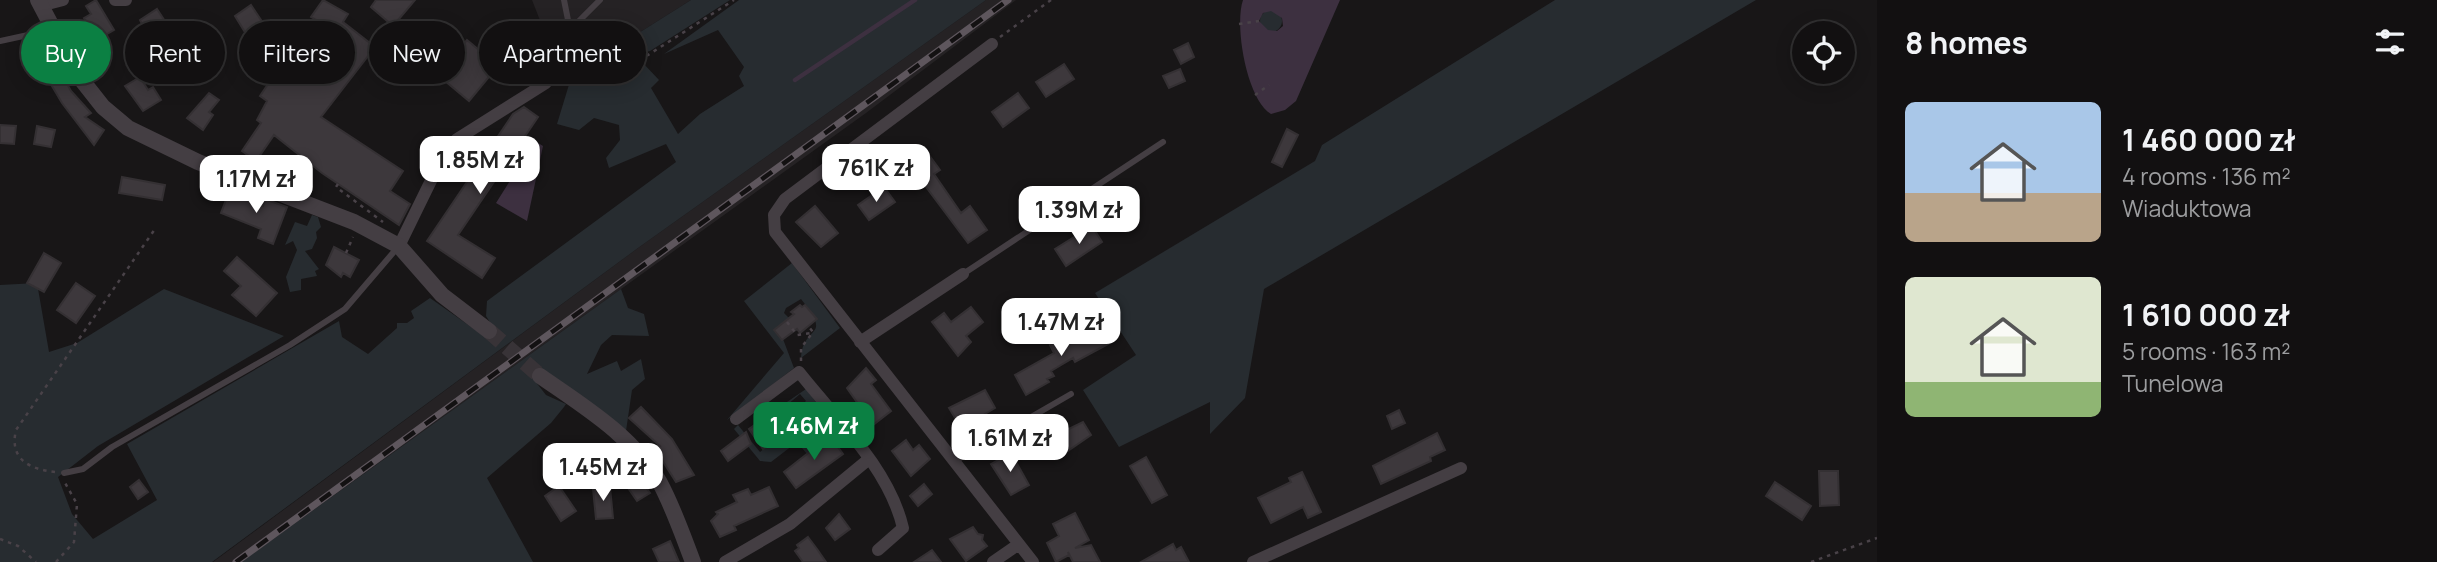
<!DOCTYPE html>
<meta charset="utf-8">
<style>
body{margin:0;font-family:Manrope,sans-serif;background:#1b191a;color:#f1f3f6;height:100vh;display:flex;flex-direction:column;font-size:26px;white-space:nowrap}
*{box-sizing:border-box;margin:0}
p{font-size:23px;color:#9c9d9f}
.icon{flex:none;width:38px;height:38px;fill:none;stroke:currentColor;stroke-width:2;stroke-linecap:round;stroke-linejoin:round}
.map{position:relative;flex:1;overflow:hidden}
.sheet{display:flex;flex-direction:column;background:#121011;width:560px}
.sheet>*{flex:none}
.hud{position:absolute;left:21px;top:21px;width:665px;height:63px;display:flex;gap:14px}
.controls{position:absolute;left:1792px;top:21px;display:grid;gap:14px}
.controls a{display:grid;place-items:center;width:63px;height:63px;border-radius:50%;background:#121011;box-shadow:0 4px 18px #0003,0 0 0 2px #313031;font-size:35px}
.price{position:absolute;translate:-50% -60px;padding:0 16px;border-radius:14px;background:#fff;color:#222;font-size:23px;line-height:46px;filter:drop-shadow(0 2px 4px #0008)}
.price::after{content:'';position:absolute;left:50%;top:42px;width:21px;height:16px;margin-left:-10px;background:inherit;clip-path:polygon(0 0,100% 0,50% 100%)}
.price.selected{background:#0b8043;color:#fff}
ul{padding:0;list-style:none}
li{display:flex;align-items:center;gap:21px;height:175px;padding:0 28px}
li span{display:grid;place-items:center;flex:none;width:196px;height:140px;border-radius:10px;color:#555}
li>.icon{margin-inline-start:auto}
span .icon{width:84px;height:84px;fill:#fffc;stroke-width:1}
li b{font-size:30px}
h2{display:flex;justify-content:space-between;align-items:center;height:84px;padding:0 28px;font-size:30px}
.pill{padding:0 24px;border-radius:32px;background:#121011;box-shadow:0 4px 18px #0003,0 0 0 2px #313031;font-size:24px;line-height:63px}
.pill.selected{background:#0b8043;color:#fff}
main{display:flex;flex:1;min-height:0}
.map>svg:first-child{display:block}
.built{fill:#252224}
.green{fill:#272c30}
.water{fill:#3d3040;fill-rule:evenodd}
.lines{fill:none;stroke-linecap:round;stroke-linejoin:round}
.stream{stroke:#3d3040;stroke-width:4.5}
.building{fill:#3d383c;stroke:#343033;stroke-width:2}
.tertiary-tunnel{stroke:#383337;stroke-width:16;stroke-dasharray:16 8;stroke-linecap:butt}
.path{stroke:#494248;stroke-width:2.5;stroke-dasharray:3.5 5;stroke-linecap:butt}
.service{stroke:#443e43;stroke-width:6}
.minor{stroke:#443e43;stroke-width:12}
.tertiary{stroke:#443e43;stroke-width:16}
.rail-casing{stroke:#5e565d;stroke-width:7}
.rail{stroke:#131112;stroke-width:4.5;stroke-dasharray:13;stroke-linecap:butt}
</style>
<main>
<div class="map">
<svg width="1877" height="562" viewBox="0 0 1877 562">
<rect width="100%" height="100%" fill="#181617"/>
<!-- built -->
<path class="built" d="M532,0H691L599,58L561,53L554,56Z
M986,0H1016L866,113L241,562H213L638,248Z"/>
<!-- green -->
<path class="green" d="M691,0H730L650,51L600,62L599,58Z
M739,0H986L638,248L212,562H0V285L37,283L49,352L77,343L164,289L284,336L98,446L58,477L72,514L93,539L157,500L127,444L339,321L342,337L368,354L397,328V323H407L414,318L411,311L430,298L484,336L493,327L486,316L487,301L676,162L666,144L609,168L606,158L620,140L619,125L594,118L579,130L557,124L571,78L642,62L659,80L651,88L678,134L700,114L744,86L739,76L744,67L718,30L664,54Z
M1555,0H1756L1264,289L1245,398L1210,434V402L1119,447L1083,390L1136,355L1095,293L1315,161L1322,145Z
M1260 21a11 11 0 1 1 22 0a11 11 0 1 1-22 0Z
M312,215L318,217L321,227L316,232L317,238L312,249L305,251L319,269L315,271L317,276L301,279V290L290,292L286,277L297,250L293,241L285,245L295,222L307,226Z
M792,263L840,328L801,358C803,323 834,340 801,299L786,308L784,313L789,318L783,339L794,368L727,420L784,353L744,301Z
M621,289L628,308L644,314L649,336L612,335L601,345L587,374L617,361L621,371L641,359L645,379L632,390L626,431L535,381L546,395L566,404L564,407L551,423L487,478L533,562H241Z
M806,389L820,407L812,424L818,431L827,423L842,443L838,447L830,436L827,438L823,434L816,439L820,444L807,454L797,442L771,462L760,461L734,429L738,425L760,452L781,435L775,427L793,415L792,413L806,401L800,394L786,406L784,404Z"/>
<!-- water -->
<path class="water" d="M1243,0H1340L1296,101L1285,110L1271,114C1247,100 1234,26 1243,0ZM1271,11L1282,18L1283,26L1277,31L1268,30L1259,21L1263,13Z
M535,141L543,146L527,221L496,203Z"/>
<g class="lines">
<!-- stream -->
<path class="stream" d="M795,80L915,0"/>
</g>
<!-- building -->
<path class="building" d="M96,0L114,30L97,40L84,18L91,14L86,6Z
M323,0L348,14L343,22L375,47L321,117L403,171L390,191L410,204L399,225L322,173L274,135L256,161L242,151L261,123L257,120L267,101L260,96L270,81L261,68L275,47L292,59L320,22L311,17Z
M376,0H415L393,26L371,7Z
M251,5L265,26L248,37L235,16Z
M157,9L176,38L146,57L136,40L147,33L140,20Z
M467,40L498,66L469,101L438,75Z
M1188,43L1194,57L1181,64L1174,50Z
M56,64L71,91L91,113L85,117L104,130L94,145L62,103L43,71Z
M1064,64L1074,79L1046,97L1036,82Z
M1180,69L1185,81L1169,88L1163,76Z
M140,77L148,90L153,87L161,100L143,111L125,86Z
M209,93L219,100L209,112L213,115L203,130L187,118Z
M1018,93L1029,108L1003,127L992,112Z
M524,107L538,117L458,235L495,258L482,278L427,241L513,114Z
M0,125L16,126L14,144L0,143Z
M37,126L55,130L51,147L34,144Z
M1287,129L1298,135L1282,167L1272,162Z
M929,155L940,170L934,174L961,213L970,206L987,230L968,243L923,183L914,189L903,174Z
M122,177L165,185L162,200L119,193Z
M884,187L895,202L869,220L858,205Z
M229,192L263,206L265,199L287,207L273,244L258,238L261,229L221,213Z
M815,206L838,233L821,247L796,222Z
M1092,226L1102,242L1066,266L1055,249Z
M334,247L359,260L350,277L343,273L341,277L326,265Z
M44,253L61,263L44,292L27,283Z
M237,257L277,293L256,316L232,295L241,286L224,271Z
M76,283L95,296L76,323L57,310Z
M800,305L802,307L805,305L817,319L800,333L797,329L782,340L774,330L794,314L791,312Z
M971,307L983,322L966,336L971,342L958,356L932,322L944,313L951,322Z
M1096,324L1108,344L1075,362L1073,358L1051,371L1054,376L1047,379L1049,382L1026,395L1015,375L1054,353L1050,345L1063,337L1066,341Z
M866,368L876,380L871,384L891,411L873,425L847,388Z
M985,390L995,408L985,414L987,417L963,431L949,408Z
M784,404L793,415L776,429L781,435L763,449L749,429Z
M641,407L672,439L694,475L676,482L655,449L660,446L629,418Z
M1399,410L1405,423L1392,429L1387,416Z
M1083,422L1091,435L1059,457L1048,439Z
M746,432L751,444L728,461L721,451Z
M1437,433L1445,450L1430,457L1431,461L1381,484L1373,466Z
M830,436L843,454L796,488L784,472Z
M906,440L913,450L919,445L930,459L911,476L892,451Z
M1011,453L1029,485L1011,495L991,464Z
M1146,457L1167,495L1152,503L1130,466Z
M630,459L647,483L644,485L650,493L637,501L615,469Z
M1819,471H1838L1839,505L1820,506Z
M1302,472L1321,512L1308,518L1303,507L1271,523L1258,498L1291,482L1289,478Z
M139,480L148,492L138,499L130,487Z
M1775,482L1811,506L1802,520L1766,496Z
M924,484L932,494L918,506L910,496Z
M559,486L576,511L561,521L545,496Z
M610,487L613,518L596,519L593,489Z
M769,487L778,506L734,526L736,530L720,537L711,521L718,514L716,512L737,502L733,495L748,489L751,495Z
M1075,513L1089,540L1075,548L1091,545L1100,562H1073L1068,552L1069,555L1056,562L1047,543L1059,536L1053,524Z
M839,514L850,529L835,540L826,528Z
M973,527L978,534L983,535L982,540L987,546L966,561L950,539Z
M808,537L817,549L826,562H803L795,551L799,548L797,545Z
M670,541L679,562H659L653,549Z
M1173,544L1176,550L1181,547L1189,562H1141Z
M932,550L941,562H914Z"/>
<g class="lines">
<!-- tertiary-tunnel -->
<path class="tertiary-tunnel" d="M489,331L540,376"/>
<!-- path -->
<path class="path" d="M1239,24L1259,21
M1000,37L1051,0
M572,73L622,64L648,55L734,0
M1255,95L1269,85
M338,184L336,187L383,222
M346,253L353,237
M787,322L797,335L812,333
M801,361V348L813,332L809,327
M55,472C30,469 9,460 16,430L155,229
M0,539L18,546L36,562
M56,562L74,542L77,504L64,481
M1811,562L1877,538"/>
<!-- service -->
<path class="service" d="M570,30L600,0
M0,41L51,30
M546,83L562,75L570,30L564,0
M963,274L1163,142
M955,461L1071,394
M64,473L83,469L112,447L290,345L345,309L398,247"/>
<!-- minor -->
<path class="minor" d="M115,0H126
M40,6L63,0
M992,44L785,199L774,215L775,232L1033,562
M399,246L444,154L457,139L546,83
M860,342L963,274
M736,419L799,372C836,419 889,468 903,528L878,550
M725,562L790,524L869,459
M993,562L1019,544
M1253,562L1461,468"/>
<!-- tertiary -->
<path class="tertiary" d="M38,0L77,74L103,107L128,128L198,162L354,222L399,246L442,295L489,331
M540,376C583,406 633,436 660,483C673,507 683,536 693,562"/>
<!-- rail casing -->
<g class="rail-casing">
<path id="rail" d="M236,562L1008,0"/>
</g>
<!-- rail -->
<use href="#rail" class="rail"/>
</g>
</svg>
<div class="controls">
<a><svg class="icon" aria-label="locate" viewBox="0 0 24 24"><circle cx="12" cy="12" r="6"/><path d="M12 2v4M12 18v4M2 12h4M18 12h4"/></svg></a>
</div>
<b class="price" style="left:480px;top:196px">1.85M zł</b>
<b class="price" style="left:876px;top:204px">761K zł</b>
<b class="price" style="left:256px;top:215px">1.17M zł</b>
<b class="price" style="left:1079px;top:246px">1.39M zł</b>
<b class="price" style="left:1061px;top:358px">1.47M zł</b>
<b class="price selected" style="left:814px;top:462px">1.46M zł</b>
<b class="price" style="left:1010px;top:474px">1.61M zł</b>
<b class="price" style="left:603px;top:503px">1.45M zł</b>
<div class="hud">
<a class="pill selected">Buy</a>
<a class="pill">Rent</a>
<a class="pill">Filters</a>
<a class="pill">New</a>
<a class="pill">Apartment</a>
</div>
</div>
<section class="sheet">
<h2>8 homes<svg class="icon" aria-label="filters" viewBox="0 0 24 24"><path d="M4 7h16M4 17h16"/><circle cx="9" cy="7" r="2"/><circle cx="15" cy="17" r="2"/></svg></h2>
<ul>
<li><span style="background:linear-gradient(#a9c7e8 65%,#b9a48a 0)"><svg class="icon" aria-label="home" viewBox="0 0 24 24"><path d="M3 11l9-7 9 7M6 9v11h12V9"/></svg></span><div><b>1 460 000 zł</b><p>4 rooms · 136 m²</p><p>Wiaduktowa</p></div></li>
<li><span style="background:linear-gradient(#dfe7d0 75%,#8fb573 0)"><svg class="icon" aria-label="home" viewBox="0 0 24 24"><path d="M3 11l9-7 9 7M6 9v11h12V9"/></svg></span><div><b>1 610 000 zł</b><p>5 rooms · 163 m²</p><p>Tunelowa</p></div></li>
</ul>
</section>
</main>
